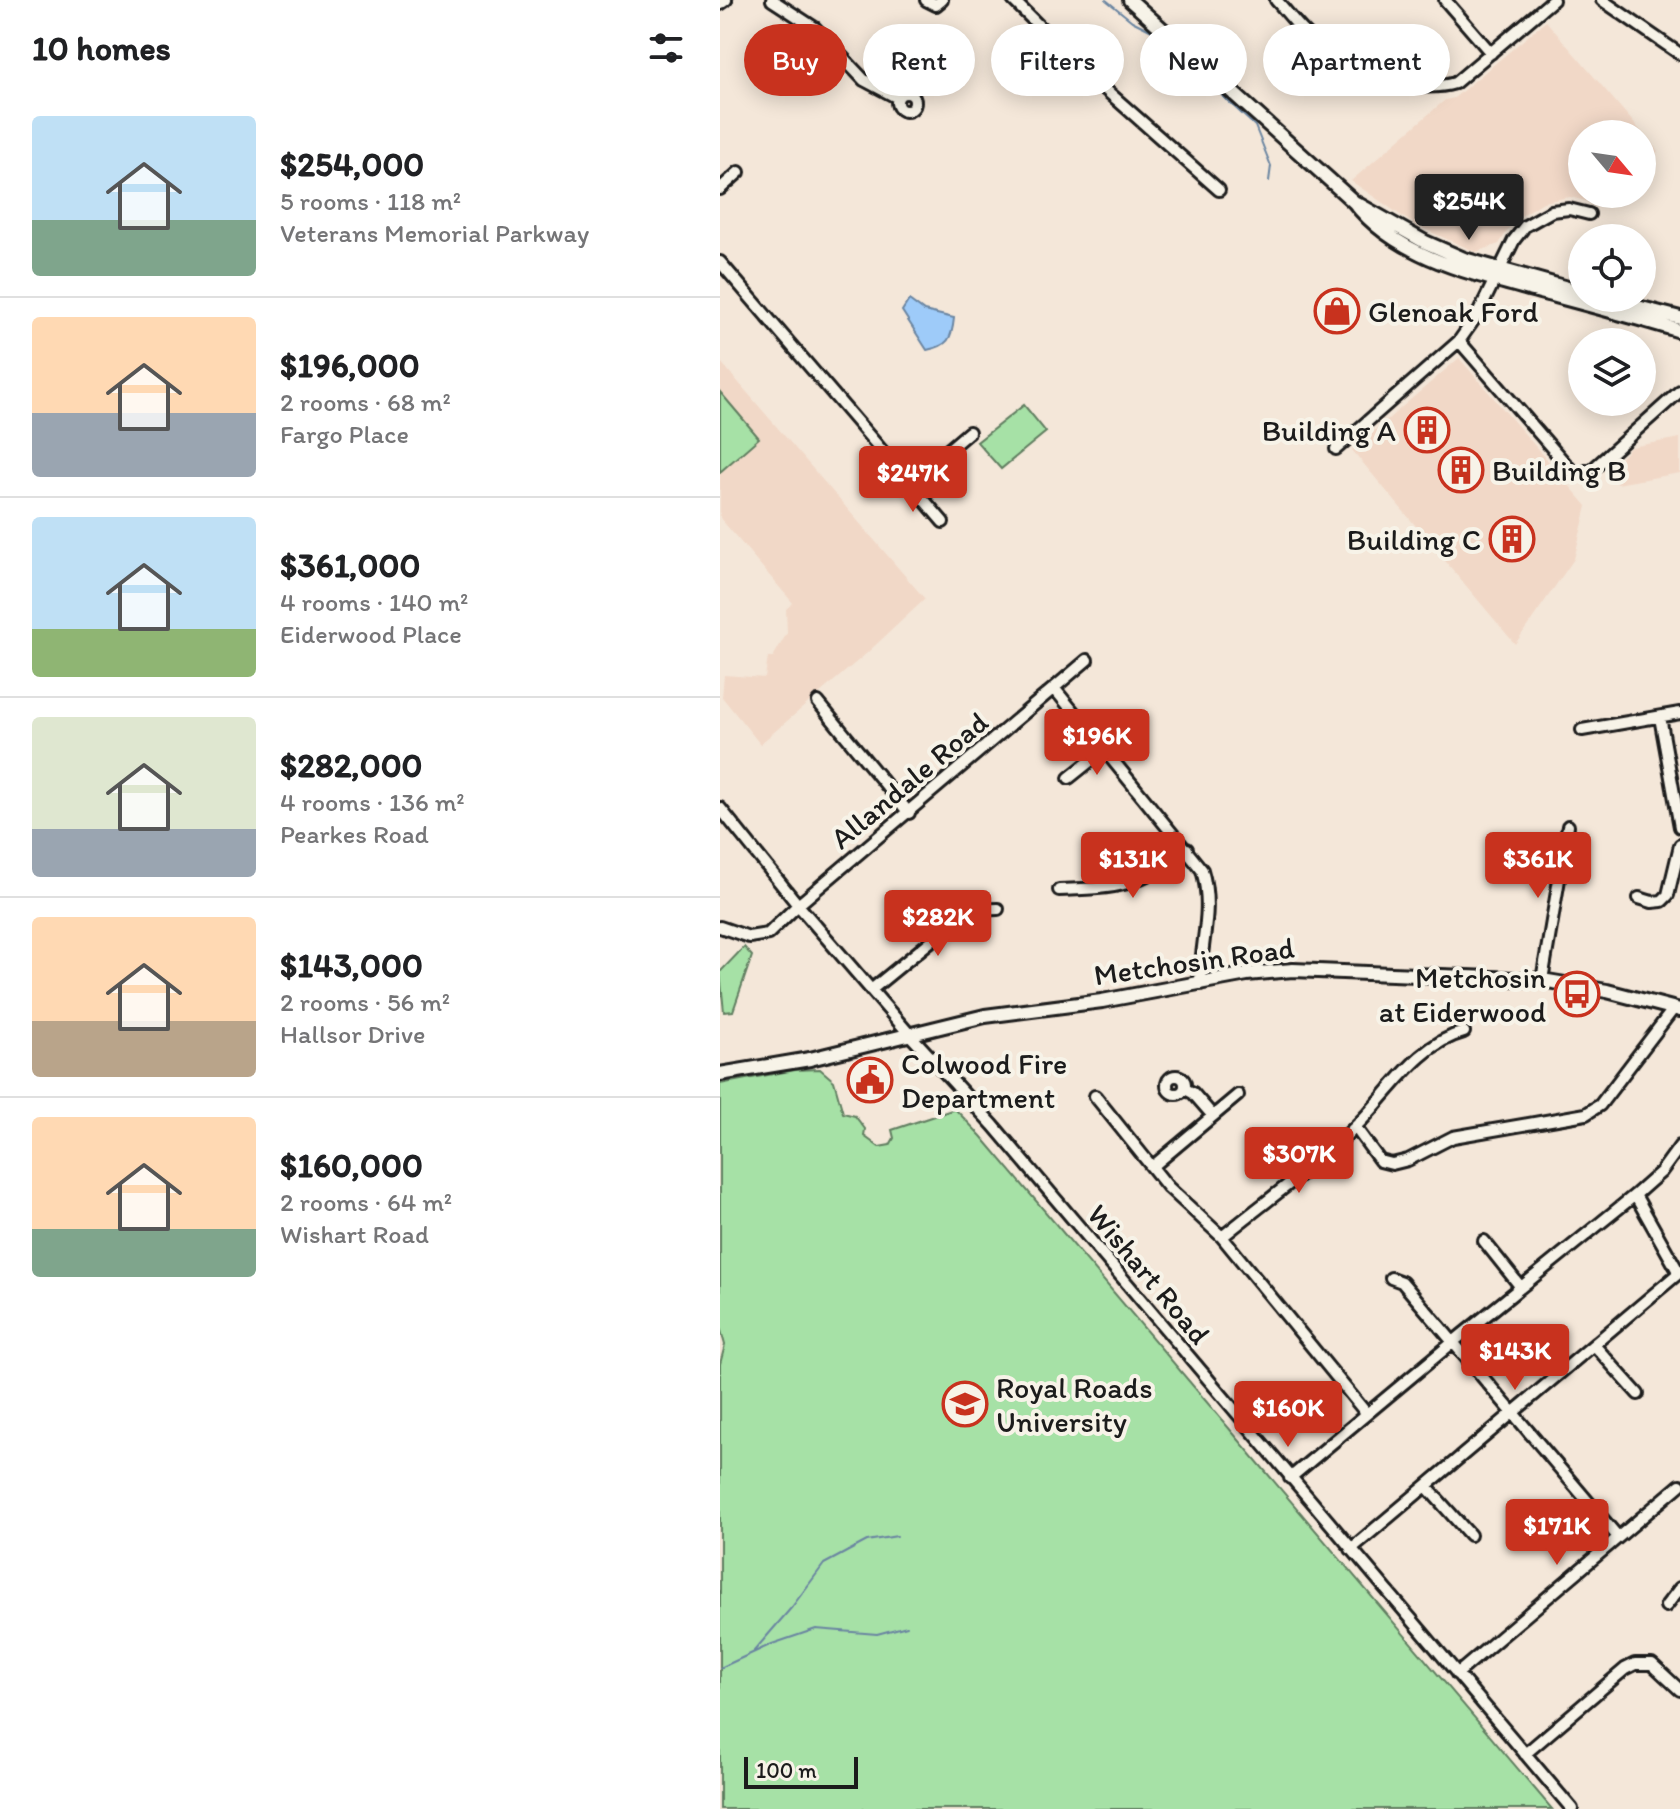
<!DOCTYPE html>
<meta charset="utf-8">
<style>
body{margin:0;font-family:Itim,sans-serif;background:#f6f6f6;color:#202124;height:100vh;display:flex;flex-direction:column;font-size:30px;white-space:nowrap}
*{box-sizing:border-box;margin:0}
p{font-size:26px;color:#757577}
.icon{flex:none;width:44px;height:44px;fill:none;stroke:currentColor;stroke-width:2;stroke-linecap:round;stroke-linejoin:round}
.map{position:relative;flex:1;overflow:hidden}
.details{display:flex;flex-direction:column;background:#fff;width:720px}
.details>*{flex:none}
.hud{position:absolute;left:24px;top:24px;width:760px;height:72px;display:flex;gap:16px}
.needle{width:52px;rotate:119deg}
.controls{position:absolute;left:848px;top:120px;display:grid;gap:16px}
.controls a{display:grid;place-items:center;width:88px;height:88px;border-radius:50%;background:#fff;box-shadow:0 4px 20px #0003;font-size:40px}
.scale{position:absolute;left:24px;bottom:20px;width:114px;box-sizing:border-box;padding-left:8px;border:4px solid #1c1c1c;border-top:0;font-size:22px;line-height:28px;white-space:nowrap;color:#1c1c1c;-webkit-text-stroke:6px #f7f3e8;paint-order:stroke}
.price{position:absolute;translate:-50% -68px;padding:0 18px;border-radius:8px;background:#c8321e;color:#fff;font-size:26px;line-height:52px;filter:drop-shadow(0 2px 4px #0008)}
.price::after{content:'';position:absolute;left:50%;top:48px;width:24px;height:18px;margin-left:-12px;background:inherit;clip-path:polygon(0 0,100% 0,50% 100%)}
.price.current{background:#222;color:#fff}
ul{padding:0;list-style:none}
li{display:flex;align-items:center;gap:24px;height:200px;padding:0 32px}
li+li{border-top:2px solid #e0e0e0}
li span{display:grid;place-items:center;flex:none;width:224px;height:160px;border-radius:8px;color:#555}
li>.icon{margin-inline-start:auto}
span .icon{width:96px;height:96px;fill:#fffc;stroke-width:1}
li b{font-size:34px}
h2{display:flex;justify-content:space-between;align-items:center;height:96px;padding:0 32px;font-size:34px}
.pill{padding:0 28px;border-radius:36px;background:#fff;box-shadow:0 4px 20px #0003;font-size:28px;line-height:72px}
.pill.current{background:#c8321e;color:#fff}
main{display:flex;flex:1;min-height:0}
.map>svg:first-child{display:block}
.built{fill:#f1d8c7}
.green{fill:#a6e1a6;stroke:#617e61;stroke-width:2}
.water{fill:#9ecbf9;stroke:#6a85a1;stroke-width:2}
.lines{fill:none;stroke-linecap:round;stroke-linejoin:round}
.stream{stroke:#6a85a1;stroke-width:2}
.minor-casing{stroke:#1c1c1c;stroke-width:16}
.major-casing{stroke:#1c1c1c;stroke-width:18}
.minor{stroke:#f7f3e8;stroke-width:10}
.major{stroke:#f7f3e8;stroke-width:12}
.labels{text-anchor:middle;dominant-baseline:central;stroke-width:8;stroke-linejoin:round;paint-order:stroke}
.poi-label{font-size:30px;fill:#1c1c1c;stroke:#f7f3e8;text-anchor:start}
.street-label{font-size:30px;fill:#1c1c1c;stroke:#f7f3e8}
</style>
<main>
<section class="details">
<h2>10 homes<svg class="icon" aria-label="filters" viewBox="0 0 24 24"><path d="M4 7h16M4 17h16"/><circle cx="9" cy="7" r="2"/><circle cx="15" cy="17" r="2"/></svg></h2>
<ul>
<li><span style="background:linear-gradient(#bfe0f5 65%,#7fa58c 0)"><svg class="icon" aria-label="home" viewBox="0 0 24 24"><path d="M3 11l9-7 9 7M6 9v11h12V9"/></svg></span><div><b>$254,000</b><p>5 rooms · 118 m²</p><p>Veterans Memorial Parkway</p></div></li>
<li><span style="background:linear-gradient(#ffd9b3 60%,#9aa5b1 0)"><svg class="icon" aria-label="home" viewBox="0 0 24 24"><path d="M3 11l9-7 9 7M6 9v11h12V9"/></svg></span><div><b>$196,000</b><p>2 rooms · 68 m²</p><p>Fargo Place</p></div></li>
<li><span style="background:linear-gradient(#bfe0f5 70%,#8fb573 0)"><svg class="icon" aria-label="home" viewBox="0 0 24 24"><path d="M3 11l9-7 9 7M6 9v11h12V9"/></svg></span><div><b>$361,000</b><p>4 rooms · 140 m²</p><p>Eiderwood Place</p></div></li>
<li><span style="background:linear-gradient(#dfe7d0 70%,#9aa5b1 0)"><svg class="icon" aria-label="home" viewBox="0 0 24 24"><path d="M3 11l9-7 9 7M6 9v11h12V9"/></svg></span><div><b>$282,000</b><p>4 rooms · 136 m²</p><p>Pearkes Road</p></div></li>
<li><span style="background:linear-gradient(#ffd9b3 65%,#b9a48a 0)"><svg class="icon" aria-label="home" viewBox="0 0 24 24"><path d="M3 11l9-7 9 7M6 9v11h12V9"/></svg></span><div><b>$143,000</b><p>2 rooms · 56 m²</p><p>Hallsor Drive</p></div></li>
<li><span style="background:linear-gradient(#ffd9b3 70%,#7fa58c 0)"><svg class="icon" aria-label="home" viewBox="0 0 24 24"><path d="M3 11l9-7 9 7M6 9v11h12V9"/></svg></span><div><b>$160,000</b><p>2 rooms · 64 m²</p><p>Wishart Road</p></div></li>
</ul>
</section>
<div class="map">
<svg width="960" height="1809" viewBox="0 0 960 1809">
<rect width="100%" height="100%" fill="#f4e7d9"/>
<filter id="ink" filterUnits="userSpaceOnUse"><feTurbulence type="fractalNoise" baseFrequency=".0125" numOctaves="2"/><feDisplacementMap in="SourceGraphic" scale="16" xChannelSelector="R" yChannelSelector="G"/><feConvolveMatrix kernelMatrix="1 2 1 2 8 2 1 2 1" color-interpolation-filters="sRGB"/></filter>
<g filter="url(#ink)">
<!-- built -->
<path class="built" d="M826,21L938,151L922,165V134H862V194H889L878,204L850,197L823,202L794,220L779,244L756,252L695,225L631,181L725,100L734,98Z
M739,358L867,506L854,559L795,644L632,450Z
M0,361L205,599L147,653L40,744L2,697L4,675L45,678L48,657H53L67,633L66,609L73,603L0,518Z
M960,438V473L897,484L896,463L911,447Z"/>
<!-- green -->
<path class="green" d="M0,392L39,438L0,472Z
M304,405L326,432L281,469L257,442Z
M24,947L32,956L13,1011L4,1012L0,972Z
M100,1069L114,1081L123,1113L135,1116L145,1129L144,1136L159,1147L170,1145L174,1138L172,1130L235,1109L261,1136L832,1809H0V1364L5,1345L0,1327V1084L75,1070Z"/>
<!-- water -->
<path class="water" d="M189,300L204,311L234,318C232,339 228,346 207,350L182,311Z"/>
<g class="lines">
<!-- stream -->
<path class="stream" d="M386,0L412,21L432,31L535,126L551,166L549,181
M34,1651L72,1607L104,1564L147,1541L177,1536
M0,1668L52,1644L96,1629L157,1634L187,1626"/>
<!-- minor casing -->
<g class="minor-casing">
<path id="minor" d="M52,0L95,28L144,80L178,98
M206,0L216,5L222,0
M293,0L360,67L499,190
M556,0C569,14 580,30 595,42C630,70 690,96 735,83L833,0
M725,0L771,53
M882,0L960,54
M0,4L6,0
M313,47L327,33
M177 102a9 9 0 1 1 18 0a9 9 0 1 1-18 0Z
M0,189L19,172
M0,262L223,522
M739,341L851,470L859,474L874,468L960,391
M616,449L739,341L758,314L794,240L805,226L832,211L849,209L869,214
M189,483L249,432
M334,688L482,870C494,911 480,943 480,984
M98,702L189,813
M940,717L960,827
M862,730L960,713
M349,778L384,750
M0,808L78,905L190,1035L273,1125L852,1809
M339,890C400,888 417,887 467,849
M919,898L932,902L942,901L948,895L960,845
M0,927L29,937L48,934L78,905L367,660
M822,980L848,826
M151,990L249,910L278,909
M447 1085a9 9 0 1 1 18 0a9 9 0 1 1-18 0Z
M465,1089L473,1093L493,1116
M375,1096L448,1187L502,1237L646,1413
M635,1127L660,1161L672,1164L688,1160L733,1137L866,1114L880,1105L954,1008
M432,1167L518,1095
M915,1195L959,1273
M502,1237C546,1201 594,1167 635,1127C668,1096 697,1044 744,1032
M764,1241L800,1286
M671,1278L682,1282L898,1537
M875,1346L918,1394
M570,1478L732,1343L915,1195L941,1172L960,1146
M706,1486L750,1535
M631,1549L960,1272
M946,1606L960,1588
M737,1674L960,1485
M805,1754L905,1669L915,1664H932L960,1690"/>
</g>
<!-- major casing -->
<g class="major-casing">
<path id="major" d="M410,0L634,202C677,259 759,275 824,293C869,305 915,317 960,331
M636,203L705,242L744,259L862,292
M883,298L960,318
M0,1074L90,1059L265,1016L382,1001L527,974L573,970L822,980L887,991L960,1010"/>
</g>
<!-- minor -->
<use href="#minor" class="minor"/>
<!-- major -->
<use href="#major" class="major"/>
</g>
</g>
<!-- icons -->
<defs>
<g id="shop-ring" transform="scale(2.3)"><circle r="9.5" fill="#f7f3e8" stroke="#c8321e" stroke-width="1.5"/><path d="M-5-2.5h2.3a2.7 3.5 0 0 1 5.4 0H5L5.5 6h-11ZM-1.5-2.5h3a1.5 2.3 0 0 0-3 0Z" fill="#c8321e"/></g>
<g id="building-ring" transform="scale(2.3)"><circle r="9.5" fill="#f7f3e8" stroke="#c8321e" stroke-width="1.5"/><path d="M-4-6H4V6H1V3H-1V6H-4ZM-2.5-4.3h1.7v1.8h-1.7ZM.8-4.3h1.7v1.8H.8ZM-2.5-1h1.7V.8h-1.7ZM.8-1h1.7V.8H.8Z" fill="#c8321e"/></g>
<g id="bus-ring" transform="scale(2.3)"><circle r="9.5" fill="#f7f3e8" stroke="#c8321e" stroke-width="1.5"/><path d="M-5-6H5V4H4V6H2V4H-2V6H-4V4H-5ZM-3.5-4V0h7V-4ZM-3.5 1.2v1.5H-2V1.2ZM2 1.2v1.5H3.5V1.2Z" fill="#c8321e"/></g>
<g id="civic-ring" transform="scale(2.3)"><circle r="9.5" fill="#f7f3e8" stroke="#c8321e" stroke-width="1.5"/><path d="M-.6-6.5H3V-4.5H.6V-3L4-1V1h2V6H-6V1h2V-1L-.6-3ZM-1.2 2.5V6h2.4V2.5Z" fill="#c8321e"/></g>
<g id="university-ring" transform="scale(2.3)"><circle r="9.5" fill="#f7f3e8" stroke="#c8321e" stroke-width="1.5"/><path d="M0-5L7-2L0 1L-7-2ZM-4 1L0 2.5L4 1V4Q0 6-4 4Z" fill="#c8321e"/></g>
</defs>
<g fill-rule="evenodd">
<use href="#shop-ring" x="617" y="311"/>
<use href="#building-ring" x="707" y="430"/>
<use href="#building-ring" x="741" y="470"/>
<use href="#building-ring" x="792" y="539"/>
<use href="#bus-ring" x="857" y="994"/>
<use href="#civic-ring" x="150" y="1080"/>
<use href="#university-ring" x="245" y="1404"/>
</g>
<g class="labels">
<!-- poi labels -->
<g class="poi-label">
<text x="648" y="311">Glenoak Ford</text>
<text x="676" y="430" text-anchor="end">Building A</text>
<text x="772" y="470">Building B</text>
<text x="761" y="539" text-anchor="end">Building C</text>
<text x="826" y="977" text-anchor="end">Metchosin<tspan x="826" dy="34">at Eiderwood</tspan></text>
<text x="181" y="1063">Colwood Fire<tspan x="181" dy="34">Department</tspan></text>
<text x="276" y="1387">Royal Roads<tspan x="276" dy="34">University</tspan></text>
</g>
<!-- street labels -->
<g class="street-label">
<text transform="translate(189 780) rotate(-40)">Allandale Road</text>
<text transform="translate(474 961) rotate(-8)">Metchosin Road</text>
<text transform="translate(429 1274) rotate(50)">Wishart Road</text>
</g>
</g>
</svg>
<div class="controls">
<a><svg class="needle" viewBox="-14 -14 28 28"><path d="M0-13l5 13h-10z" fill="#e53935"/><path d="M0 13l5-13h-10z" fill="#757577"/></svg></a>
<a><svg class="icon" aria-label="locate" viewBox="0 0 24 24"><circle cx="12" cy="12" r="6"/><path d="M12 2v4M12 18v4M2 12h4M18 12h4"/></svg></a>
<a><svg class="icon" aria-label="layers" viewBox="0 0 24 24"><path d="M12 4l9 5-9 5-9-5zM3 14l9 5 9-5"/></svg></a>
</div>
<div class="scale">100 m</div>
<b class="price current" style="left:749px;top:242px">$254K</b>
<b class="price" style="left:193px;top:514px">$247K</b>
<b class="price" style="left:377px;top:777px">$196K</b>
<b class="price" style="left:413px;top:900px">$131K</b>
<b class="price" style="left:818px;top:900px">$361K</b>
<b class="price" style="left:218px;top:958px">$282K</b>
<b class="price" style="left:579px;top:1195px">$307K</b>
<b class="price" style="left:795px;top:1392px">$143K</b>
<b class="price" style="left:568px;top:1449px">$160K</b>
<b class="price" style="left:837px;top:1567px">$171K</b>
<div class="hud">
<a class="pill current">Buy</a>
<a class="pill">Rent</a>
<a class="pill">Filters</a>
<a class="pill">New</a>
<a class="pill">Apartment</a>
</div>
</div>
</main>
